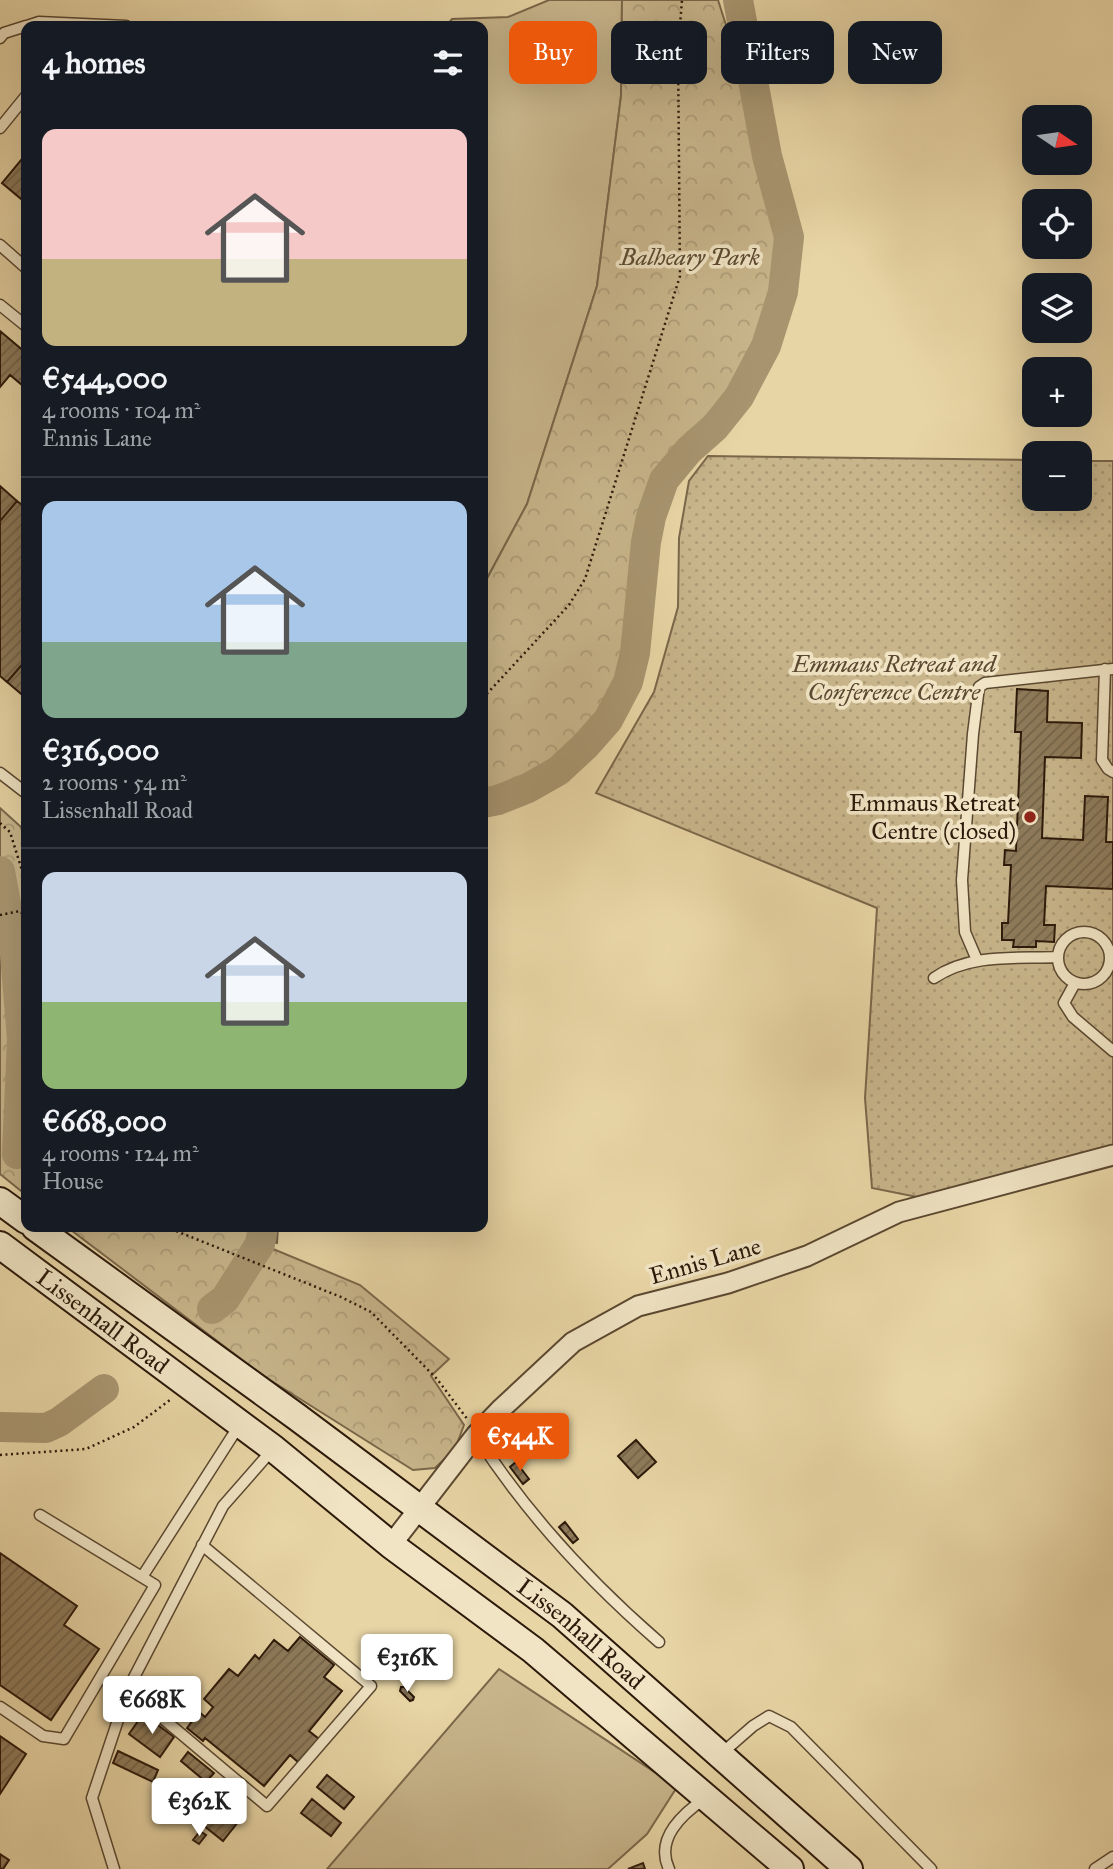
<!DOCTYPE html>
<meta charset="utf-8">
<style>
body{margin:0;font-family:"IM FELL Great Primer",serif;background:#242831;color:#f1f3f6;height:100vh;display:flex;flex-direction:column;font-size:26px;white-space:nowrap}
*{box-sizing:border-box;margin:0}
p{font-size:23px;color:#9ea1a6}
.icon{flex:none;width:38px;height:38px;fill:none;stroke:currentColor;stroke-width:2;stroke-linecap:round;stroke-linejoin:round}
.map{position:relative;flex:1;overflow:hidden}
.sheet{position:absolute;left:21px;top:21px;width:467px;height:1211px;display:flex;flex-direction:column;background:#171b24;border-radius:14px;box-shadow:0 7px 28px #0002}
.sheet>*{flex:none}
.banner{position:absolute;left:509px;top:21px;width:499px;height:63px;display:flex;gap:14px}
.needle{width:46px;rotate:103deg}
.tools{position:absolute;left:1022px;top:105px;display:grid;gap:14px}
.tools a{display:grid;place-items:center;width:70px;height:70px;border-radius:14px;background:#171b24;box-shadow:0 7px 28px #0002;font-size:35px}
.price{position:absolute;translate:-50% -60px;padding:0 16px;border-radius:7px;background:#fff;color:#222;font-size:23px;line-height:46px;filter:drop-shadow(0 2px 4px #0008)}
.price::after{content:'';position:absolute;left:50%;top:42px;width:21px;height:16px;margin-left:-10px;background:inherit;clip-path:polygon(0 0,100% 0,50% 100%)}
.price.current{background:#ea580c;color:#fff}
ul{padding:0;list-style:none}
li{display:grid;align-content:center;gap:14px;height:371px;padding:0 21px}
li+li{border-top:2px solid #363941}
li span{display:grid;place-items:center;height:217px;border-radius:14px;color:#555}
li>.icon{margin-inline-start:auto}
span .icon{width:126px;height:126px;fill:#fffc;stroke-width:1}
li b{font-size:30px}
h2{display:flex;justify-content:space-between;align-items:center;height:84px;padding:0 21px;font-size:30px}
.chip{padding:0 24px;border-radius:14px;background:#171b24;box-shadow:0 7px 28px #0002;font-size:24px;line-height:63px}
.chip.current{background:#ea580c;color:#fff}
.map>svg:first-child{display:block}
.grass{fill:#c8b58b;stroke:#7a674a;stroke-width:2}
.forest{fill:url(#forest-crowns);stroke:#7a674a;stroke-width:2}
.garden{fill:url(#garden-dots);stroke:#7a674a;stroke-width:2}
.water{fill:url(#water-rules);stroke:#766347;stroke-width:2}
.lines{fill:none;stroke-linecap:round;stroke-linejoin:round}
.river{stroke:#a89570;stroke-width:30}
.building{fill:url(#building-hatch);stroke:#2c190a;stroke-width:2}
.lane-casing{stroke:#5b4831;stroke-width:13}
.street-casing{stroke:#5b4831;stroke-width:23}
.secondary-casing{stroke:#2c190a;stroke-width:30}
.path{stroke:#2c190a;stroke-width:2.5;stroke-dasharray:2 3.5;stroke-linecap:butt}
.lane{stroke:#f0e4c4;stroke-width:10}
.street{stroke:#f0e4c4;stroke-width:19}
.secondary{stroke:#f0e4c4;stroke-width:26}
.poi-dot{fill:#8f2418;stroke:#f0e4c4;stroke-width:2.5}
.labels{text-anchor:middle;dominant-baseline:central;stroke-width:7;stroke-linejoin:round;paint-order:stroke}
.park-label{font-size:24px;font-style:italic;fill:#5b4831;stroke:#f0e4c4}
.poi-label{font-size:24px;fill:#2c190a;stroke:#f0e4c4;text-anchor:end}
.street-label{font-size:24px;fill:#2c190a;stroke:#f0e4c4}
</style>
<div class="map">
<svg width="1113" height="1869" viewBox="0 0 1113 1869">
<defs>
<pattern id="forest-crowns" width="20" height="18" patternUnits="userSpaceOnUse" patternTransform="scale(1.75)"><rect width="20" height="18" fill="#c8b58b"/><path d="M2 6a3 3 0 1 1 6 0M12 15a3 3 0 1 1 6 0" fill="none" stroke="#ac9b77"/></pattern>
<pattern id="garden-dots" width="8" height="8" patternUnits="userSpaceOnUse" patternTransform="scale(1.75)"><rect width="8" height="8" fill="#c8b58b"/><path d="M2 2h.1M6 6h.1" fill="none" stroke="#ac9b77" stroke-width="1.8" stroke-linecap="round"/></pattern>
<pattern id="water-rules" width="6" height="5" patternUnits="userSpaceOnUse" patternTransform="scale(1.75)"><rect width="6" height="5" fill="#a89570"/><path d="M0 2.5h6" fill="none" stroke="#89795a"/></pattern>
<pattern id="building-hatch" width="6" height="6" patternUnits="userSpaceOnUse" patternTransform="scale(1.75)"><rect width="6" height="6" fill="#8e7b5b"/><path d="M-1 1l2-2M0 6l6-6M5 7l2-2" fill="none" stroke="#746449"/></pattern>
</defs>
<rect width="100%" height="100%" fill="#e8d5a5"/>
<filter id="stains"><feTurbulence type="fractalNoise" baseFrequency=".00286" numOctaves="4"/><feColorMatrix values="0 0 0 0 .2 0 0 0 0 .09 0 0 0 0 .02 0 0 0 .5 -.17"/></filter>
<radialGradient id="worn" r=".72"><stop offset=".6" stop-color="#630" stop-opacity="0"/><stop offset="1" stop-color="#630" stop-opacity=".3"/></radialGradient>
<!-- grass -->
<path class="grass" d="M549,0H622L621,96L597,286L527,504L483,586V26H446L452,19L508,17Z
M499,1669L677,1787L647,1834L608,1869H327Z"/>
<!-- forest -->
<path class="forest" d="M622,0H718L741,72L780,247L777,276L761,335L746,370L711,421L677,452L660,478L642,521L633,589L627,669L586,734L568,753L504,786L483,791V586L527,504L597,286L621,96Z
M0,808L21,827L26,845V1195L0,1174Z
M67,1227H258L261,1244L360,1285L449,1359L431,1376L464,1425L455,1449L435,1468L413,1470L262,1375Z"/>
<!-- garden -->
<path class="garden" d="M708,456L1034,460V499H1080V461H1113V1145L1018,1170L922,1198L872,1188L865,1098L877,908L596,793L654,692L678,607L679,538L689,481Z"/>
<!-- water -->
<path class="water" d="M258,1227H278L277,1243L260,1239Z"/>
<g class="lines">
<!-- river -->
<path class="river" d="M483,803L498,800L528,788L558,771L585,746L608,720L628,682L635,653L646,542L651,517L664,480L689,450L715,427L739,397L766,346L783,292L789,237L767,156L738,0
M0,871L15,954L22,1039L17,1154
M212,1309L225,1299L260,1244L263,1227
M0,1427L46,1428L59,1422L104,1389"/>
</g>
<!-- building -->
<path class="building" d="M26,154V203L2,183Z
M0,331L26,353V358L23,363L26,366V380L22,385L10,375L0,387Z
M0,486L17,501L0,521Z
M17,501L26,508V660L7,682L0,676V521Z
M26,660V698L7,682Z
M1017,689L1048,691L1047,722L1082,723L1081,758L1045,757L1042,838L1083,840L1085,796L1108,797L1106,842H1113V889L1046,886L1044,925H1055L1054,942L1036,941V947H1013L1014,940H1002V923H1008L1011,865H1004L1005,850L1016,851L1021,732H1015Z
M636,1440L656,1462L638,1478L618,1456Z
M516,1462L529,1479L523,1484L510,1467Z
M565,1522L578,1539L573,1543L559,1527Z
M0,1553L77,1606L64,1625L99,1649L51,1720L0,1685Z
M300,1637L334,1665L324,1677L342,1691L309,1731L319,1739L299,1763L290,1755L264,1786L205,1738L203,1741L187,1728L199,1712L205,1717L213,1707L204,1699L229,1669L238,1676L255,1655L259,1659L274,1640L288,1651Z
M401,1687H404L414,1697L413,1700L410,1701L400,1691Z
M143,1714L174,1737L160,1757L129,1734Z
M0,1736L26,1754L0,1794Z
M118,1751L158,1770L153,1782L113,1763Z
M188,1752L214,1773L206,1782L181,1761Z
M327,1775L354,1797L344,1809L317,1787Z
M208,1798L238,1822L223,1841L193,1817Z
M312,1799L341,1823L331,1836L301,1813Z
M200,1831L206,1835L199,1844L193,1840Z
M0,1854L9,1860L3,1869H0Z
M643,1863L645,1869H628Z"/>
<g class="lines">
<!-- lane casing -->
<g class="lane-casing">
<path id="lane" d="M27,26L39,22L126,26
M0,38L4,33L26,26
M0,128L26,96
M0,245L26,268
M0,305L26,326
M1105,669L1102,760L1108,769L1113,772
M0,773L26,793
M1058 958a26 26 0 1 1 52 0a26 26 0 1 1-52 0Z
M977,960L965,932L962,880L973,734L979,687L985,683L1113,669
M934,978C970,953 1016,959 1058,957
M1075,983L1064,1003L1073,1017L1113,1051
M476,1435C525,1512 590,1582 659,1642
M142,1577L240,1424
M129,1687L142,1701L267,1806L371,1686L202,1545
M0,1707L43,1736L64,1739L155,1585L40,1515
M721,1754L753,1726L769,1716L791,1727L931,1869
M114,1869L92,1798L129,1687L223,1506L273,1449
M669,1869C655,1839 681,1815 704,1799
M1095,1869L1113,1857"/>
</g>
<!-- street casing -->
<g class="street-casing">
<path id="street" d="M391,1545L476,1435L500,1410L573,1342L638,1306L728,1283L807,1256L899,1212L1113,1155"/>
</g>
<!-- secondary casing -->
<g class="secondary-casing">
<g id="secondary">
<path d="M0,1201L26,1220"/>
<path id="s1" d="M35,1227L297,1417L562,1615L849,1869"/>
<path id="s2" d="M0,1245L274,1449L391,1545L533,1650L790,1869"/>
</g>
</g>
<!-- path -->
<path class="path" d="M483,698L569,605L585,579L680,276L678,50L682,0
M0,823L10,832L26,883
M0,915L20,911L26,918
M166,1227L341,1297L371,1312L437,1379L468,1420
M0,1455L86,1449L134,1427L170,1400"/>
<!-- lane -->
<use href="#lane" class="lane"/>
<!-- street -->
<use href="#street" class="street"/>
<!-- secondary -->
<use href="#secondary" class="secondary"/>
</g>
<!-- markers -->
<circle class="poi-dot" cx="1030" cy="817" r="7"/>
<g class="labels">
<!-- park labels -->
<g class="park-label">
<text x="690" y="257">Balheary Park</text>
<text x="894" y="664">Emmaus Retreat and<tspan x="894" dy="28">Conference Centre</tspan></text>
</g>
<!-- poi labels -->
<g class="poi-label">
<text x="1016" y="803">Emmaus Retreat<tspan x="1016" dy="28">Centre (closed)</tspan></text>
</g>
<!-- street labels -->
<g class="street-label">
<text transform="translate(705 1261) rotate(-16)">Ennis Lane</text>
<text stroke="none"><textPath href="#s2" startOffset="128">Lissenhall Road</textPath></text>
<text stroke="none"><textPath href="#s1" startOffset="681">Lissenhall Road</textPath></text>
</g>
</g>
<rect width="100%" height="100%" filter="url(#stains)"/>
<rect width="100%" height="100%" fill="url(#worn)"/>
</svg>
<div class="tools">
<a><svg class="needle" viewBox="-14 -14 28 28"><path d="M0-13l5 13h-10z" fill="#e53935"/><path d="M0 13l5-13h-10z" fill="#9ea1a6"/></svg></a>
<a><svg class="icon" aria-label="locate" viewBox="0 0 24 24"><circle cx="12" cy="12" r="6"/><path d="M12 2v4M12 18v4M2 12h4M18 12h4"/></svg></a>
<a><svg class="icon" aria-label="layers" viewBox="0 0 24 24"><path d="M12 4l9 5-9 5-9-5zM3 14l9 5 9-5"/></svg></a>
<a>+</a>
<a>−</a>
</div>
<b class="price current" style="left:520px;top:1473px">€544K</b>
<b class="price" style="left:407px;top:1694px">€316K</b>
<b class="price" style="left:152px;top:1736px">€668K</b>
<b class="price" style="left:199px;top:1838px">€362K</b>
<div class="banner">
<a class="chip current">Buy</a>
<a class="chip">Rent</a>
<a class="chip">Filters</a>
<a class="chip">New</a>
</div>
<section class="sheet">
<h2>4 homes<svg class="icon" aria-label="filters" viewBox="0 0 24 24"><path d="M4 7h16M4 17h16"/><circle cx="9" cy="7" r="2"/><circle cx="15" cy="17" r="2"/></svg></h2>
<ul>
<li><span style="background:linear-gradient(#f6c9c9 60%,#c2b280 0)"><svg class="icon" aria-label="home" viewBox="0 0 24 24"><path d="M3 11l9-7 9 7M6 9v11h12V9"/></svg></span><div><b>€544,000</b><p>4 rooms · 104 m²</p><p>Ennis Lane</p></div></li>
<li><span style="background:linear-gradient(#a9c7e8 65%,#7fa58c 0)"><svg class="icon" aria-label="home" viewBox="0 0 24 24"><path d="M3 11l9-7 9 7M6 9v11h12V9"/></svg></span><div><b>€316,000</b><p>2 rooms · 54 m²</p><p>Lissenhall Road</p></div></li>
<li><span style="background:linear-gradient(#c9d6e8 60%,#8fb573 0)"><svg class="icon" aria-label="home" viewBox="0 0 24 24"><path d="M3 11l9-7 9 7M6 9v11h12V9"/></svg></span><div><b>€668,000</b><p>4 rooms · 124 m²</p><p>House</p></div></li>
</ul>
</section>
</div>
